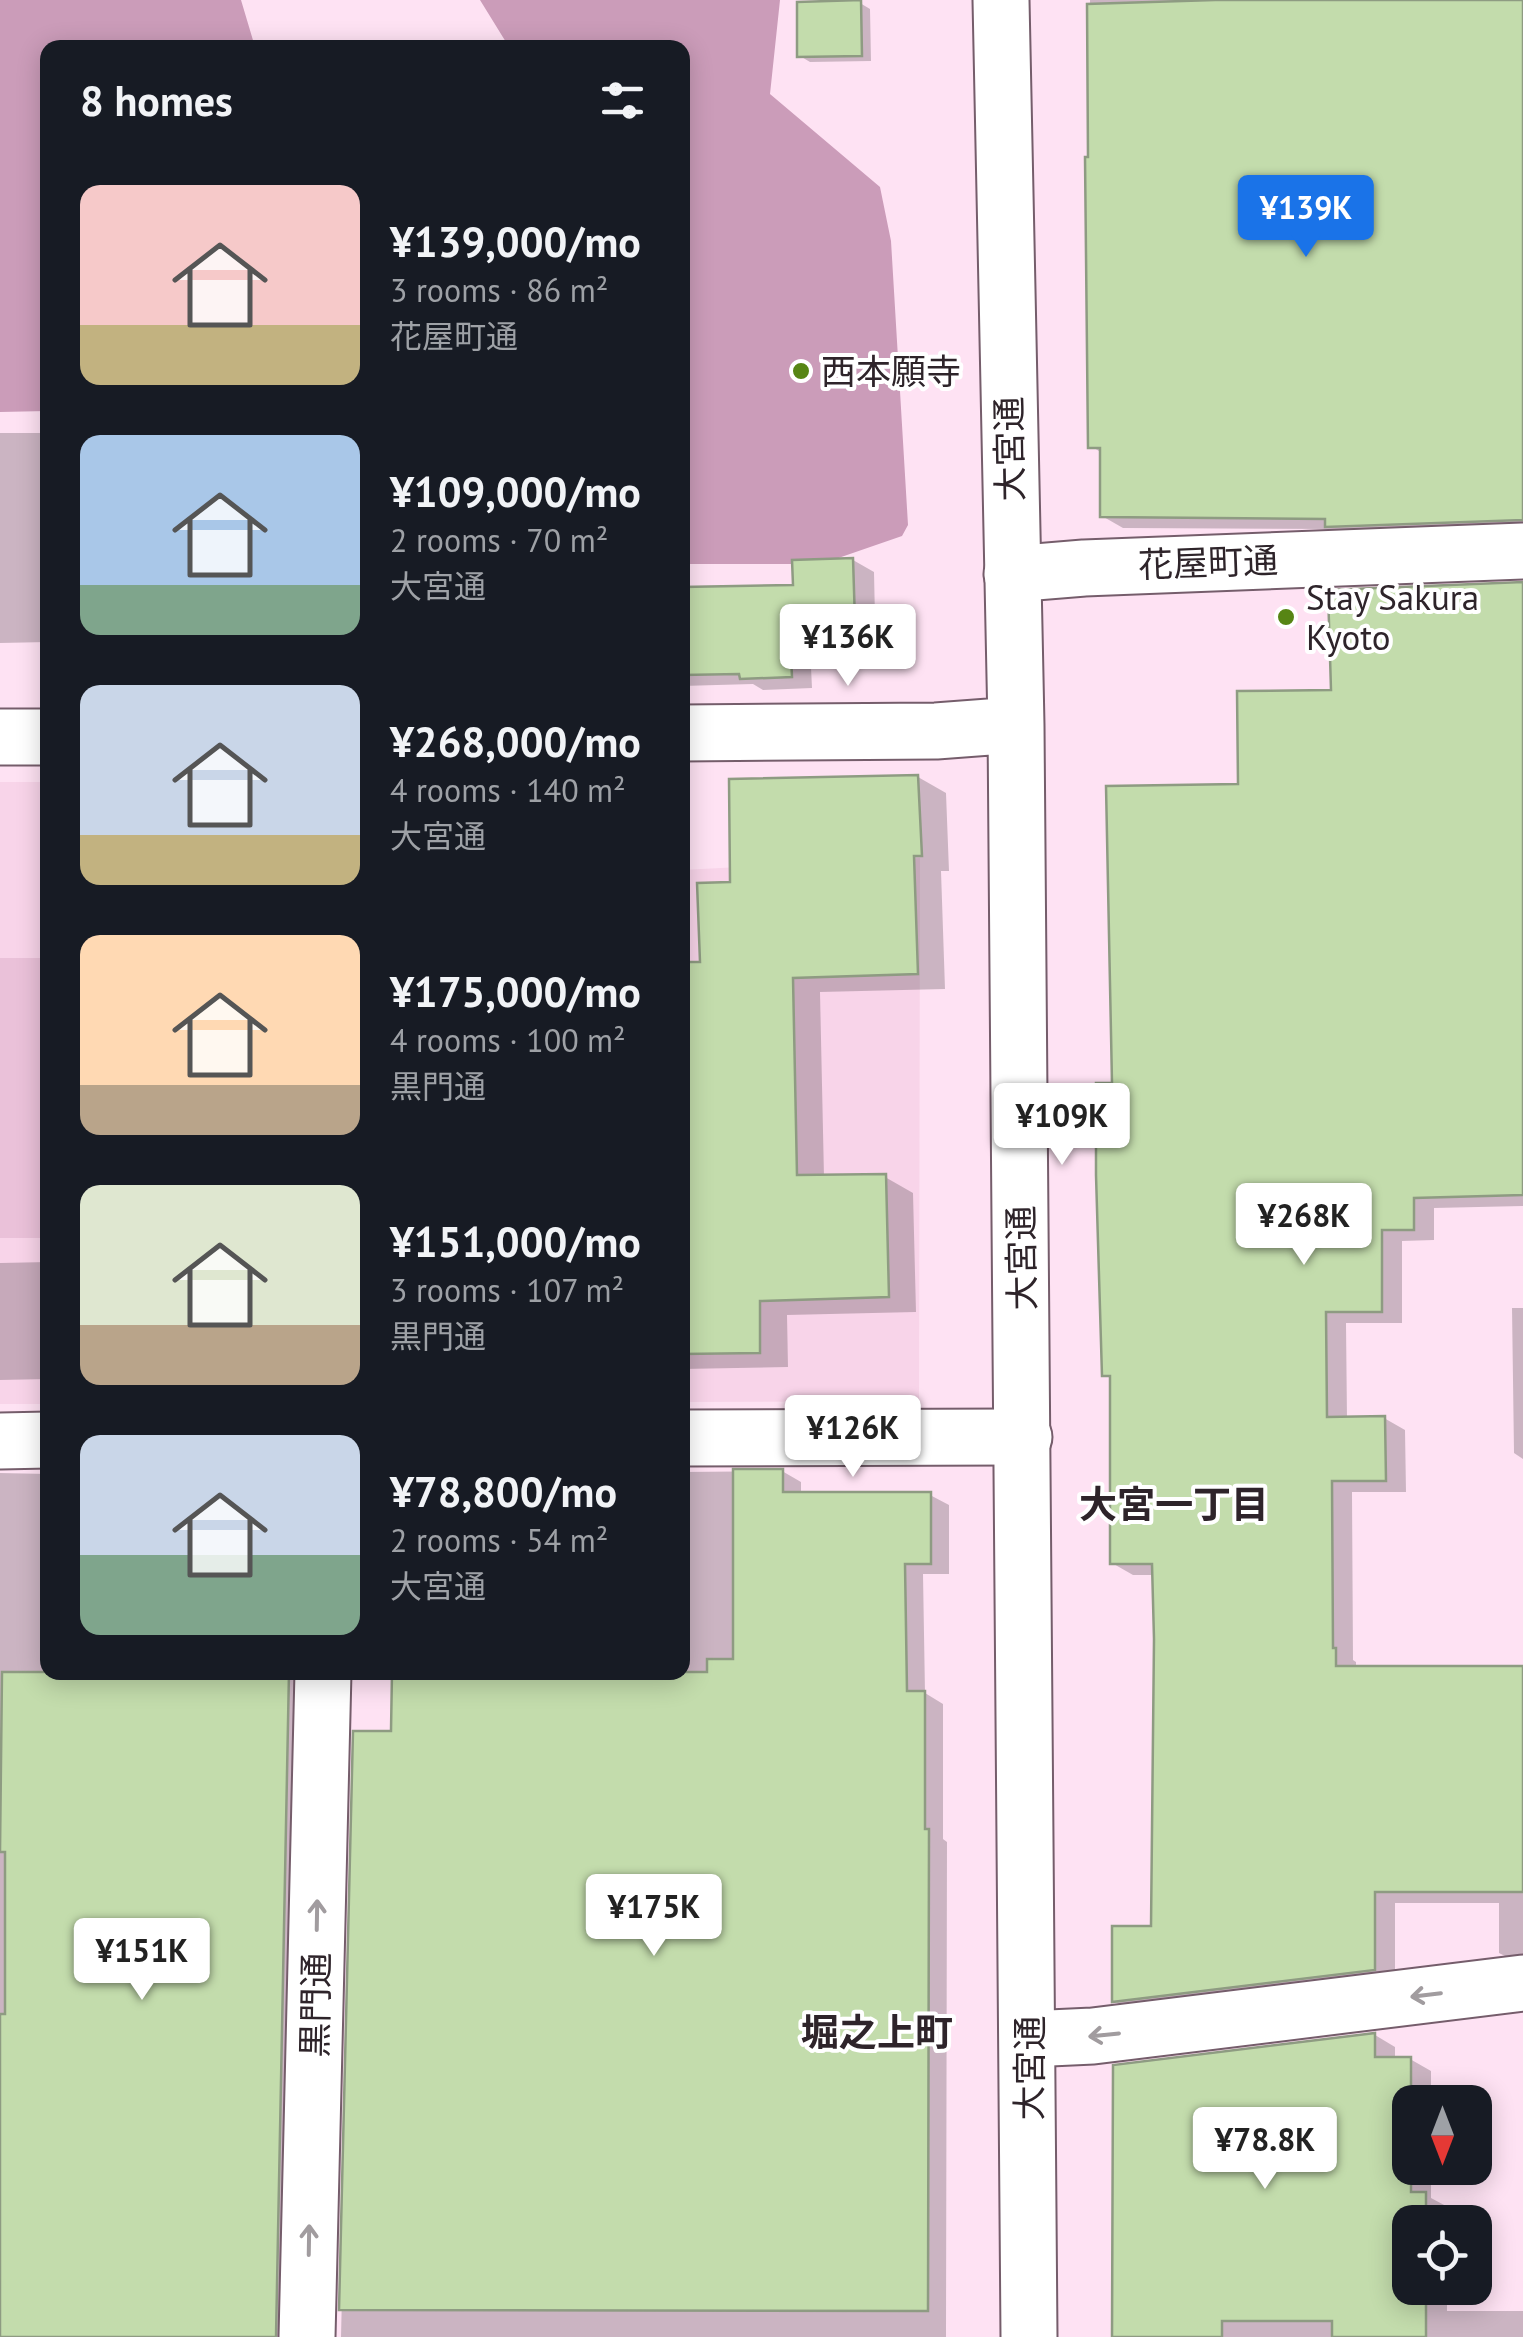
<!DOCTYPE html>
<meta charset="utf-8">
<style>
body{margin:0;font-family:"PT Sans","Noto Sans JP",sans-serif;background:#20242c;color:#f1f3f6;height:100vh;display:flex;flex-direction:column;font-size:38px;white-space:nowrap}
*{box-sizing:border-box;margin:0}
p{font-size:32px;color:#9ea1a6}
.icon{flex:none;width:55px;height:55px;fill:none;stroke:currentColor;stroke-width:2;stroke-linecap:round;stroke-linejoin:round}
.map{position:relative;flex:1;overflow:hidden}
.details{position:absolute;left:40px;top:40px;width:650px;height:1640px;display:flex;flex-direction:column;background:#171b24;border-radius:20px;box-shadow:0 5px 25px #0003}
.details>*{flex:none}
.needle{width:65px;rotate:180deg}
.controls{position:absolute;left:1392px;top:2085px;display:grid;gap:20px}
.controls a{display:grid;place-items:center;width:100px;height:100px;border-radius:20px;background:#171b24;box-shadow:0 5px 25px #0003;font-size:50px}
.price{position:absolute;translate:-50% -85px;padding:0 22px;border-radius:10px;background:#fff;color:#222;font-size:32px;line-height:65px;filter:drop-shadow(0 2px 5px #0008)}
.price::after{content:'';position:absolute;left:50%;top:60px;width:30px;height:22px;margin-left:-15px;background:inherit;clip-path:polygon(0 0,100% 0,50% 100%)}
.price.current{background:#1a73e8;color:#fff}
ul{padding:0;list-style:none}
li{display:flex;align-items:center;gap:30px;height:250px;padding:0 40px}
li span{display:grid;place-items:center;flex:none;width:280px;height:200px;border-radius:20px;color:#555}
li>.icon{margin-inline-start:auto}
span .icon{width:120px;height:120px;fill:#fffc;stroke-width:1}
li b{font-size:42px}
h2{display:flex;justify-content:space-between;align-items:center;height:120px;padding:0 40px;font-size:42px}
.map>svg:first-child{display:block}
.built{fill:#f8d4e9}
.green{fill:#eac1d9}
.forest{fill:#cb9cb9}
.shadow{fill:#0003}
.building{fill:#c3dcac;stroke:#8e9b82;stroke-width:2.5}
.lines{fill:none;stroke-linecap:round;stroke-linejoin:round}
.street-casing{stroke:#755d6b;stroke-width:59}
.secondary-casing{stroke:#755d6b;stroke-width:59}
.street{stroke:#fff;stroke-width:55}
.secondary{stroke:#fff;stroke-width:55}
.oneway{stroke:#a19c9f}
.poi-dot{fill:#578514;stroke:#fff;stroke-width:4}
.labels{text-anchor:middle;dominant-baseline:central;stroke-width:8;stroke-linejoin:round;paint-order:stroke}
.poi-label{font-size:35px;fill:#2e242a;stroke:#fff;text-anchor:start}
.street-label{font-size:35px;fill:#2e242a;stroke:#fff}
.neighbourhood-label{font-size:38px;font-weight:bold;fill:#2e242a;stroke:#fff}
</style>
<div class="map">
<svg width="1523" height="2337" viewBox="0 0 1523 2337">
<rect width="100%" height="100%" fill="#fee2f3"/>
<!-- built -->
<path class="built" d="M0,782H47V1404H0Z
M920,858L919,1401L683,1402L682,870Z"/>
<!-- green -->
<path class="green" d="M0,958H47V1238H0Z"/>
<!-- forest -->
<path class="forest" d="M0,0H241L255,47L48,48L47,411L0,412Z
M480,0H780L770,94L880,187L891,241L908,525L902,536L821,564H683L682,48L509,47Z"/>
<!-- shadow -->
<path class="shadow" d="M1090,0H1523V531L1348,538L1334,529L1123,528L1102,516V453L1091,446Z
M860,3L870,9L871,61L810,62L800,56Z
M0,433H48V642L0,643Z
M853,560L874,572L876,665L811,667L812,688L763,690L753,684L682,686V589L795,587Z
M1523,585V1206L1434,1208V1240L1402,1241V1323H1346L1347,1419L1384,1418L1405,1430L1406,1492H1352L1353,1660L1356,1662V1669L1523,1666V1965L1499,1953V1903H1395V1980L1134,2013L1114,2001L1154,1929L1155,1575H1133L1112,1563V1379L1104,1374L1115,1085L1241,787L1334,693Z
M918,777L946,793L949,871H941L945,989L820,992L824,1177H885L913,1193L916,1312L787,1315L788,1367L682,1369V964H702L733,885Z
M48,1262V1379L0,1380V1263Z
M1512,1308H1523V1459L1514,1453Z
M782,1471L801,1482V1495H930L949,1505V1574H923L925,1693L943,1704V1839L947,1842L946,2337H341L355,1734H394L682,1672V1472Z
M0,1473L48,1474V1672H308L294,2337H0Z
M1375,2035L1395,2047V2059H1410L1431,2071V2102H1410V2168H1431V2198L1446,2206V2222H1410V2288H1447V2311H1523V2337H1115Z"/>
<!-- building -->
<path class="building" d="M861,0L862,56L797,57V2Z
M1215,0H1523V520L1325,527V519L1100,517V448H1088L1085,157H1088L1087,4Z
M853,558L856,654L791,656L792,677L740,679L739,674L682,675V587L793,585L792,560Z
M1523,582V1195L1414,1198V1230H1382V1312H1326L1327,1417L1385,1416L1386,1481H1332L1333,1648H1336V1666H1523V1892H1375V1970L1112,2002V1926H1151L1154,1639L1152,1564H1110V1376H1102L1096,1175V1083H1112L1106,786L1238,784L1237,691L1331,690L1328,590Z
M918,775L922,856H914L918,974L793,978L797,1175L886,1174L889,1297L760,1301V1353L682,1354V962H700L697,883L730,882L729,779Z
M733,1469H783V1492H931V1564H905L907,1691H925V1829H929L928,2311L339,2310L353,1731H391L392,1672H707V1659H733Z
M2,1672H289L276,2337H0V2014H5V1852H0Z
M1375,2033V2057H1411V2192H1426V2222H1410V2288H1426V2337H1332V2321H1222V2337H1112L1113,2065Z"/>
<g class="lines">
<!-- street casing -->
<g class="street-casing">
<path id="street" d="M1012,574L1084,568L1523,551
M682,1438L1024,1437
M0,1441L48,1440
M1028,2039L1093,2036L1523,1983
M307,2337L323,1672"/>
</g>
<!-- secondary casing -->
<g class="secondary-casing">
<path id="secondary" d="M1001,0L1016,725L1029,2337
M682,733L936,731L1016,725
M0,737H48"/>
</g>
<!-- street -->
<use href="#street" class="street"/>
<!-- secondary -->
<use href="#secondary" class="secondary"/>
</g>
<!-- one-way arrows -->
<defs><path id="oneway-shaft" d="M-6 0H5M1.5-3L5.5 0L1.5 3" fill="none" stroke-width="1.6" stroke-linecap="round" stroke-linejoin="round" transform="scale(2.5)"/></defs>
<g class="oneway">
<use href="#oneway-shaft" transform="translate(317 1915) rotate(-89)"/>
<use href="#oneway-shaft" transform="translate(1426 1995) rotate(173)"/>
<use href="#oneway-shaft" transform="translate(1104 2035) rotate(174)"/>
<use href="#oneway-shaft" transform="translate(309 2240) rotate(-89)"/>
</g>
<!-- markers -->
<g class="poi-dot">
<circle cx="801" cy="371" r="10"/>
<circle cx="1286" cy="617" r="10"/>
</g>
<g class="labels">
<!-- poi labels -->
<g class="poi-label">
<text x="821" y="371">西本願寺</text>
<text x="1306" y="597">Stay Sakura<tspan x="1306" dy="40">Kyoto</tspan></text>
</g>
<!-- street labels -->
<g class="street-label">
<text transform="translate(1009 449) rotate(-91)">大宮通</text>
<text transform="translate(1208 562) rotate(-2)">花屋町通</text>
<text transform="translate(1021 1258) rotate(-91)">大宮通</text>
<text transform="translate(315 2005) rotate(-89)">黒門通</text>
<text transform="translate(1029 2068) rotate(-90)">大宮通</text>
</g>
<!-- neighbourhood labels -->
<g class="neighbourhood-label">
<text x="1174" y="1503">大宮一丁目</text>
<text x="877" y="2031">堀之上町</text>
</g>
</g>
</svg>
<div class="controls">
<a><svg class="needle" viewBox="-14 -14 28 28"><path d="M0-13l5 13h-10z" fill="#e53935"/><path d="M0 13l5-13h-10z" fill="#9ea1a6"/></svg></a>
<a><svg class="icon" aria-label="locate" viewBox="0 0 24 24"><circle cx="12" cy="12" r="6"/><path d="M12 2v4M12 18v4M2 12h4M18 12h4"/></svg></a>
</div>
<b class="price current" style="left:1306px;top:260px">¥139K</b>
<b class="price" style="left:848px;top:689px">¥136K</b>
<b class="price" style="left:1062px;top:1168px">¥109K</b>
<b class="price" style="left:1304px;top:1268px">¥268K</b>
<b class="price" style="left:853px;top:1480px">¥126K</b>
<b class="price" style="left:654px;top:1959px">¥175K</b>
<b class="price" style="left:142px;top:2003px">¥151K</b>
<b class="price" style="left:1265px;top:2192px">¥78.8K</b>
<section class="details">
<h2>8 homes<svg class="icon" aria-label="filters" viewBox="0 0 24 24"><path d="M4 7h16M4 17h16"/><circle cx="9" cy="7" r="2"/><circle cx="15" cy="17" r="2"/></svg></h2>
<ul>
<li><span style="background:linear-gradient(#f6c9c9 70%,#c2b280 0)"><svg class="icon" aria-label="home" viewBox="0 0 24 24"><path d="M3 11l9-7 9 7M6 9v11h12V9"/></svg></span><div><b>¥139,000/mo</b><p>3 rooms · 86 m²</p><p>花屋町通</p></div></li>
<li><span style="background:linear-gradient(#a9c7e8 75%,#7fa58c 0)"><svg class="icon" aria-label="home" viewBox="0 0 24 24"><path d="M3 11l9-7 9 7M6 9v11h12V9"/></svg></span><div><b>¥109,000/mo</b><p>2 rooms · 70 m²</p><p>大宮通</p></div></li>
<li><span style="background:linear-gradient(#c9d6e8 75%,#c2b280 0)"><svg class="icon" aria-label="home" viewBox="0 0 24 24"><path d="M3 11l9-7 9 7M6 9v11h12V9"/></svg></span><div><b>¥268,000/mo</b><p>4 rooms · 140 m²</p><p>大宮通</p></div></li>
<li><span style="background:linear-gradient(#ffd9b3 75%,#b9a48a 0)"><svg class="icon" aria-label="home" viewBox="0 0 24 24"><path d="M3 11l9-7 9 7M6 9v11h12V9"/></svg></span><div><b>¥175,000/mo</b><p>4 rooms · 100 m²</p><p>黒門通</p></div></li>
<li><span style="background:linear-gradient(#dfe7d0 70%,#b9a48a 0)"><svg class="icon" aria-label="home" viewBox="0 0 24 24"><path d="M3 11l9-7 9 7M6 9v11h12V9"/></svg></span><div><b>¥151,000/mo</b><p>3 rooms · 107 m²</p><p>黒門通</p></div></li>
<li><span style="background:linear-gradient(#c9d6e8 60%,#7fa58c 0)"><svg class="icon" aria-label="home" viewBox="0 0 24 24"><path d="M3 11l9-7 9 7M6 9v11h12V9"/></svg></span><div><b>¥78,800/mo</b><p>2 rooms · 54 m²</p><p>大宮通</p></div></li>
</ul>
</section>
</div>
